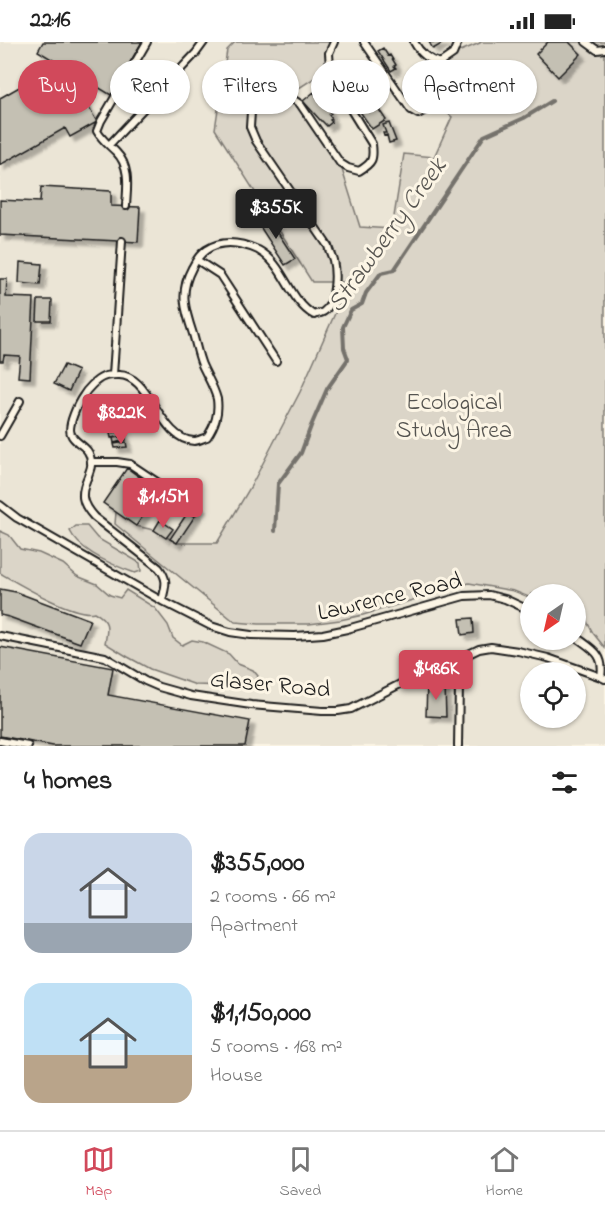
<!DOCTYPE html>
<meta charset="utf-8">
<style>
body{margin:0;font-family:"Indie Flower",sans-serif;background:#f2f2f2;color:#222;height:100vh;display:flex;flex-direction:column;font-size:22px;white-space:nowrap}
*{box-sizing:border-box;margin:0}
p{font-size:20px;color:#767676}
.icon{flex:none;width:33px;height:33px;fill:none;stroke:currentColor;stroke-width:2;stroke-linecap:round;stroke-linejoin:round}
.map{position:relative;height:704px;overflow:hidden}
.panel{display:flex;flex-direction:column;background:#fff;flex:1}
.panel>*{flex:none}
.hud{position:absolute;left:18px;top:18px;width:570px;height:54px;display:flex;gap:12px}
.needle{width:39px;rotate:214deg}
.controls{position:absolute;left:520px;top:542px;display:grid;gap:12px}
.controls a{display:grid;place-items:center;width:66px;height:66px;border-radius:50%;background:#fff;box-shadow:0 2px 4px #0004;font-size:30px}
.price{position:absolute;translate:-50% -51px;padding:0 14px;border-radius:6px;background:#d1495b;color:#fff;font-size:20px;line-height:39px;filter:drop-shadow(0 2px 3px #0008)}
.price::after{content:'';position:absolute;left:50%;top:36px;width:18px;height:14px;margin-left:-9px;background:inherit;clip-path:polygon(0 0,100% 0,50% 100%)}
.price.current{background:#222;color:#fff}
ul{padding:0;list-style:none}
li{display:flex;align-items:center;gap:18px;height:150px;padding:0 24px}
li span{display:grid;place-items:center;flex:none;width:168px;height:120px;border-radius:18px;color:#555}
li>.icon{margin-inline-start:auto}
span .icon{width:72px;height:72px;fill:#fffc;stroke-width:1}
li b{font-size:26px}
h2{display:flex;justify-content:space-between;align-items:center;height:72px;padding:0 24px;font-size:26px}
.pill{padding:0 21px;border-radius:27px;background:#fff;box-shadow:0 2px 4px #0004;font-size:21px;line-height:54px}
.pill.current{background:#d1495b;color:#fff}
.status{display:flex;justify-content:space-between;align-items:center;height:42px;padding:0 30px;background:#fff;direction:ltr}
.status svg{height:16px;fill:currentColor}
.tab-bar{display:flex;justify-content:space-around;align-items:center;height:84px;border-top:2px solid #e0e0e0;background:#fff;font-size:16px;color:#767676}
.tab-bar a{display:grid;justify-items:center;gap:3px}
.tab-bar .current{color:#d1495b}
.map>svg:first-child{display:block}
.built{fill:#ebe5d6;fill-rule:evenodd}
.green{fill:#dbd5c8;stroke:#7c7872;stroke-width:1.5}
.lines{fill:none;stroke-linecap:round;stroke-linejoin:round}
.stream{stroke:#75726c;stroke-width:4}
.building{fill:#c4c0b3;stroke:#1c1c1c;stroke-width:1.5;filter:url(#shadow)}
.lane-casing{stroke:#1c1c1c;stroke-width:10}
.lane{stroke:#fcf5e5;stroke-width:6}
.labels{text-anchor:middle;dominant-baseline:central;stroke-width:6;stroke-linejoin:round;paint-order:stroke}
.park-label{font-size:24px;fill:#555450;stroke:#fcf5e5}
.street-label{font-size:24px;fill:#1c1c1c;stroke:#fcf5e5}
.water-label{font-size:26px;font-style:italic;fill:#575551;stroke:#fcf5e5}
</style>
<div class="status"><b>22:16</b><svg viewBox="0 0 49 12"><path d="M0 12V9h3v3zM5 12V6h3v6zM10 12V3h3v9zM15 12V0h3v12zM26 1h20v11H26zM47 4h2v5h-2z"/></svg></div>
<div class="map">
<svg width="605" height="704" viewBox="0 0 605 704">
<defs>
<filter id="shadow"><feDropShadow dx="5" dy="5" stdDeviation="1.5" flood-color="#0004"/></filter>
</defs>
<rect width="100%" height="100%" fill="#fcf5e5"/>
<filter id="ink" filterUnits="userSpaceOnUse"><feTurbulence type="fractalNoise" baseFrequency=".0167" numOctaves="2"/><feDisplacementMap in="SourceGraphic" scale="12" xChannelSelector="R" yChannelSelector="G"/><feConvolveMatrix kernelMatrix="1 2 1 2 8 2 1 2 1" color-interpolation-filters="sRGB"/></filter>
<g filter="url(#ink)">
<!-- built -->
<path class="built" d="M0,0H605V704H0ZM531,552H576V597H531ZM531,630H576V675H531Z"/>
<!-- green -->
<path class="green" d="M235,0H334L330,26L288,53L300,62L340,121L360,185L392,187L404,112L434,115L452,75L434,59L440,21L453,12L480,1V0H605V606L593,591L585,576L576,570V552H531V556L514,549L469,541L363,573L340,578L309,582H259L235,580L115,482L116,470L136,484L154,488L177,501H217L251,444L300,350L349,240H312L215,87L227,8Z
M76,484H87L97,496L140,521L141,529L135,531C115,524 80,510 70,489Z
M0,489L9,493L20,507L39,511L63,522L77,534L97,542L110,553L120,556L126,548L155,566L168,583L173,596L182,603L192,598L203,600L229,612L238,622L253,628L258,634L255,642L226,644L196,643L150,627L128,615L105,601C108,585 110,579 94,570C74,575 19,542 0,531Z"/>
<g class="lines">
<!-- stream -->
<path class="stream" d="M275,489L278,442L301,411L311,384L327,347L348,317L344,306L343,285L351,268L362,262L366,251L381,231L394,228L484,94L524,76L552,59"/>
</g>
<!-- building -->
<path class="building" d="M43,0H142L111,53L38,9Z
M429,0H445L433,7Z
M548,0H569L581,12L558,35L536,12Z
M383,6L388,14L390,13L396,23L394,24L396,26L391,29L378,9Z
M346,19L386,78L372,87L335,33L343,28L340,23Z
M49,28L67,60L81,52L97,80L70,95L65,86L0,123V56Z
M314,50L331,71L329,73L332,77L330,78L332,80L327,84L322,79H321L303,59Z
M389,81L396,99L389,101L387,93L384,94L383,91H386L383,83Z
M41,145L111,149V164L140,165L138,200L0,193V158L40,160Z
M267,174L295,217L285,223L257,180Z
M20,220L42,222L40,243L19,241Z
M0,237H7L6,255L34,256L30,336L18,335L20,314L4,313L3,319H0Z
M38,258H52L51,279H37Z
M64,323L78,329L69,349L54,342Z
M117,370L119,379L107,381L106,376L110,375L109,372Z
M120,379L121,384L108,387L107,382Z
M121,384L122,389L110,391L109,387Z
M122,389L123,394L111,396L110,391Z
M125,394L126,398L114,401L113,396Z
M126,400L127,405L115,406L114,402Z
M127,426L160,450L136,484L103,461Z
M180,447L189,454L187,458L177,450Z
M191,458L201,465L198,469L188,462Z
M188,462L198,469L195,474L185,467Z
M188,470L195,474L177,501L170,497Z
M160,478L173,487L166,496L154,488Z
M0,547L16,550L90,578L80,601L9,575L0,573Z
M473,576L474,591L462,593L460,577Z
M0,605L113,626L108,653L250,679L245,704H53L0,694Z
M427,641L445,644L446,675L426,674Z"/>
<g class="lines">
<!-- lane casing -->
<g class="lane-casing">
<path id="lane" d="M364,0L411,68L418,72C438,64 438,40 440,21
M414,0C420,11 428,18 440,21L453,12L458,0
M586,0L597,8L605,7
M109,103L196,11L204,0
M126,164C127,146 131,125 116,110C109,103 102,98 97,89L101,79L147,0
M197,218L220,233L276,319
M113,333L122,199
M0,394L20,359
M92,420H117L130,422L172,450L161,466
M0,463L17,476L162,559L211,584L230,590L251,593L295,594L323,592L347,587L464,554L489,553L505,557L531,569
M162,559C165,544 169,539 159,526L94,475C81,461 80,452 88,434C89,430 92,425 91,421C91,403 75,403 71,392C67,384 78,361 83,354C87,347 96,338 103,335C107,333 113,333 117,333C150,330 159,398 194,399C198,399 203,396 207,395C215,383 219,372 217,357C214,345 207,334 202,323C198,313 196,302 193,292C185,268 179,250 192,226C195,220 200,212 206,208C222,197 240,200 258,208C285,222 288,258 314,273C315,272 322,271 323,270C336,262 336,231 333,218C332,214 329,209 328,204L256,99L250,85L251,70L261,58L274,53L288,54L300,62L340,121L348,126L359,129C372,121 374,118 372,102L333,39L330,26L329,11L334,0
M0,594L105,615L145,639L159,645L191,654L251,663L322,669H338L351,667L418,633L452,620L479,607L491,605L518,609L548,616L601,635
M576,595C592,607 605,612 601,635L605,637
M452,620L457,633L459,642L458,704
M0,699L28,704"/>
</g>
<!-- lane -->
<use href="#lane" class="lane"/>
</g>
</g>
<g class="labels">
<!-- park labels -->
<g class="park-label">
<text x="454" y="361">Ecological<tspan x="454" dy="28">Study Area</tspan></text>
</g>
<!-- street labels -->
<g class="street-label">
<text transform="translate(390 556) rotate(-13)">Lawrence Road</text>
<text transform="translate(270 644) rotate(5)">Glaser Road</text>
</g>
<!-- water labels -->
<g class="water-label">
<text transform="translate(388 194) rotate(-54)">Strawberry Creek</text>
</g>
</g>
</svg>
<div class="controls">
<a><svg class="needle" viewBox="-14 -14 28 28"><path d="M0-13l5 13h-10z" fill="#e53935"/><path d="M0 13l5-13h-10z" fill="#767676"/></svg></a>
<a><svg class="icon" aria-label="locate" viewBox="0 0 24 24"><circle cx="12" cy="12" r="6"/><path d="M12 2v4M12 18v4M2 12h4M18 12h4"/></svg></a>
</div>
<b class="price current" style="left:276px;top:198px">$355K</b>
<b class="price" style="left:121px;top:403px">$822K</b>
<b class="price" style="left:163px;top:487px">$1.15M</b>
<b class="price" style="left:436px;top:659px">$486K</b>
<div class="hud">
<a class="pill current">Buy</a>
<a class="pill">Rent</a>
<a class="pill">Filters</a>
<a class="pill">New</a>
<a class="pill">Apartment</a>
</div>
</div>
<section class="panel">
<h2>4 homes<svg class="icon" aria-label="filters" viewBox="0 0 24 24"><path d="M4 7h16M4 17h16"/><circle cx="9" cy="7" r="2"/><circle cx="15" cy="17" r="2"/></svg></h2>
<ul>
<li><span style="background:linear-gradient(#c9d6e8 75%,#9aa5b1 0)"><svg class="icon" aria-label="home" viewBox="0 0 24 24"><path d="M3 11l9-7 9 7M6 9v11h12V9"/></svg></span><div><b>$355,000</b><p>2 rooms · 66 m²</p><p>Apartment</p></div></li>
<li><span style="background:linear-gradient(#bfe0f5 60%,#b9a48a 0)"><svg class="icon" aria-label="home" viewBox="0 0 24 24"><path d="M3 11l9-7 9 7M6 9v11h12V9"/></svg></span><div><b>$1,150,000</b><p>5 rooms · 168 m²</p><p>House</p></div></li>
</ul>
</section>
<nav class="tab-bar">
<a class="current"><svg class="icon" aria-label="map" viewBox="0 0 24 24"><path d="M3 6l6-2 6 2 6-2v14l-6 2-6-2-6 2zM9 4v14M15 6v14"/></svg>Map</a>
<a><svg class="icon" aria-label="saved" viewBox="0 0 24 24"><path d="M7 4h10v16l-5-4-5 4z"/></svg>Saved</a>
<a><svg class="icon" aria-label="home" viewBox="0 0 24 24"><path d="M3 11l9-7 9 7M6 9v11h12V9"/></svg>Home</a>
</nav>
